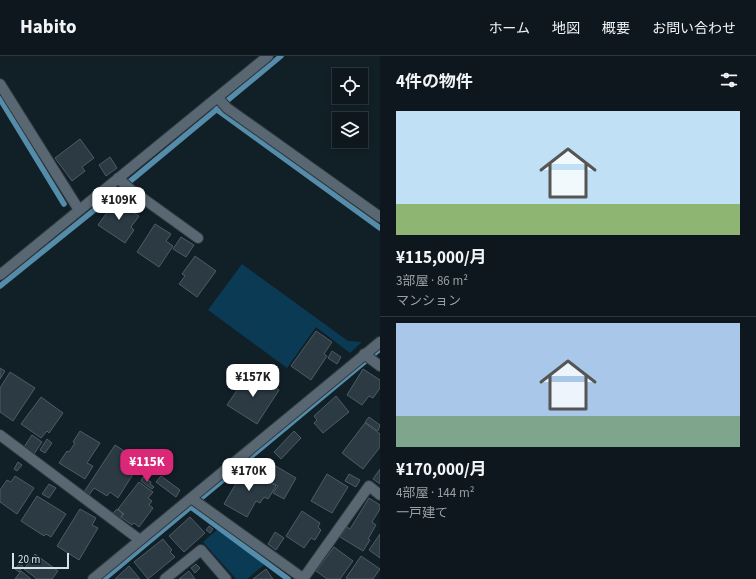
<!DOCTYPE html>
<html lang="ja">
<meta charset="utf-8">
<style>
body{margin:0;font-family:"Source Sans 3","Noto Sans JP",sans-serif;background:#1b242a;color:#f1f3f6;height:100vh;display:flex;flex-direction:column;font-size:15px;white-space:nowrap}
*{box-sizing:border-box;margin:0}
p{font-size:13px;color:#9a9fa4}
.icon{flex:none;width:22px;height:22px;fill:none;stroke:currentColor;stroke-width:2;stroke-linecap:round;stroke-linejoin:round}
.map{position:relative;flex:1;overflow:hidden}
.sheet{display:flex;flex-direction:column;background:#0d171d;width:376px}
.sheet>*{flex:none}
.tools{position:absolute;left:332px;top:12px;display:grid;gap:8px}
.tools a{display:grid;place-items:center;width:36px;height:36px;border-radius:0px;background:#0d171d;box-shadow:0 2px 6px #0003,0 0 0 1px #2d363b;font-size:20px}
.scale{position:absolute;left:12px;bottom:10px;width:57px;box-sizing:border-box;padding-left:4px;border:2px solid #d7e0e6;border-top:0;font-size:11px;line-height:14px;white-space:nowrap;color:#d7e0e6;-webkit-text-stroke:3px #111f27;paint-order:stroke}
.price{position:absolute;translate:-50% -34px;padding:0 9px;border-radius:8px;background:#fff;color:#222;font-size:13px;line-height:26px;filter:drop-shadow(0 1px 2px #0008)}
.price::after{content:'';position:absolute;left:50%;top:24px;width:12px;height:9px;margin-left:-6px;background:inherit;clip-path:polygon(0 0,100% 0,50% 100%)}
.price.on{background:#db2777;color:#fff}
ul{padding:0;list-style:none}
li{display:grid;align-content:center;gap:8px;height:212px;padding:0 16px}
li+li{border-top:1px solid #2d363b}
li span{display:grid;place-items:center;height:124px;border-radius:0px;color:#555}
li>.icon{margin-inline-start:auto}
span .icon{width:72px;height:72px;fill:#fffc;stroke-width:1}
li b{font-size:17px}
h2{display:flex;justify-content:space-between;align-items:center;height:48px;padding:0 16px;font-size:17px}
header{display:flex;align-items:center;gap:24px;box-sizing:border-box;height:56px;padding:0 20px;background:#0d171d;border-bottom:1px solid #2d363b}
header strong{font-size:19px}
nav{display:flex;gap:22px;margin-inline-start:auto;font-size:14px}
main{display:flex;flex:1;min-height:0}
.map>svg:first-child{display:block}
.green{fill:#0b3b54}
.lines{fill:none;stroke-linecap:round;stroke-linejoin:round}
.stream{stroke:#548caa;stroke-width:5.5}
.building{fill:#2b3a43;stroke:#4d5c66}
.minor-casing{stroke:#30383f;stroke-width:12}
.minor{stroke:#586771;stroke-width:10}
</style>
<header>
<strong>Habito</strong>
<nav><a>ホーム</a><a>地図</a><a>概要</a><a>お問い合わせ</a></nav>
</header>
<main>
<div class="map">
<svg width="380" height="523" viewBox="0 0 380 523">
<rect width="100%" height="100%" fill="#111f27"/>
<!-- green -->
<path class="green" d="M242,208L348,285L362,286L350,297L316,271L287,312L208,254Z
M218,473L265,508L247,523H236L203,486Z"/>
<g class="lines">
<!-- stream -->
<path class="stream" d="M0,43L64,148
M216,53L380,172
M0,230L134,122L281,0
M191,451L288,523
M104,523L380,293"/>
</g>
<!-- building -->
<path class="building" d="M80,83L94,102L82,111L85,115L72,125L55,102Z
M110,101L117,112L106,120L99,109Z
M116,144L139,160L131,171L134,174L125,187L98,169Z
M155,168L171,178L166,185L173,190L159,211L137,196Z
M181,181L194,189L186,201L173,193Z
M195,200L216,215L197,241L179,228L185,220L182,218Z
M316,275L332,286L324,298L327,300L311,324L291,310Z
M332,295L341,301L337,308L328,302Z
M0,312L5,315L0,323Z
M363,313L380,324V332L373,342L369,340L362,349L347,339Z
M250,315L279,334L257,368L227,349Z
M10,316L35,332L13,365L0,356V332Z
M336,340L349,356L323,377L314,367L317,364L314,360Z
M41,341L63,357L49,377L47,375L41,382L21,368Z
M369,361L380,369L378,375L365,366Z
M365,367L380,378V391L363,413L342,397Z
M80,375L100,387L87,407L93,410L85,423L59,407L67,395L69,396L75,387L73,386Z
M294,375L301,382L281,403L274,396Z
M32,379L42,386L34,398L24,391Z
M47,383L52,387L45,397L40,394Z
M115,389L137,403L131,412L135,415L118,442L110,436L107,440L94,432L89,439L84,436Z
M262,402L296,422L284,443L273,437L278,430L254,416Z
M18,406L22,409L17,415L14,413Z
M245,412L276,430L268,443L264,441L260,447L256,445L247,461L224,448Z
M380,413V428L373,423Z
M327,418L348,431L332,457L311,445Z
M349,418L360,424L356,431L345,425Z
M15,420L34,432L17,458L0,446V434L7,424L11,426Z
M161,420L180,434L176,441L156,426Z
M143,421L151,426L150,428L154,431L152,433L141,425Z
M139,426L153,436L148,442L152,445L149,449L153,452L139,471L134,467L132,469L121,461L124,458L118,453Z
M49,428L56,432L49,442L42,438Z
M37,440L66,458L51,481L46,478L44,480L21,465Z
M369,442L380,449V453L372,466L376,469L368,483L370,484L363,495L340,481L347,471L350,473Z
M80,453L96,462L92,469L98,472L79,504L57,490Z
M117,453L123,458L120,463L113,457Z
M302,455L320,467L318,471L321,474L315,484L311,482L304,492L286,480Z
M190,461L205,477L184,496L169,480Z
M209,470L213,473L210,477L206,474Z
M275,476L284,482L276,494L268,488Z
M380,478V502L369,494Z
M163,483L172,494L170,496L175,501L148,523L134,506Z
M334,491L353,505L340,523H327L316,515Z
M35,498L58,515L52,523H37L24,513Z
M361,500L380,513L373,523H348L346,522Z
M19,508L23,510L19,516L15,513Z
M196,508L200,512L195,517L191,512Z
M129,510L140,523H115Z
M266,513L273,523H253Z
M21,515L31,523H15Z
M189,515L195,523H179Z"/>
<g class="lines">
<!-- minor casing -->
<g class="minor-casing">
<path id="minor" d="M0,28L79,154
M218,42L227,52L380,161
M118,122L130,133L198,182
M0,219L268,0
M364,298L380,310
M0,379L140,484
M191,442L304,523
M93,523L380,286
M165,523L201,494L226,523
M303,523L369,430L380,439"/>
</g>
<!-- minor -->
<use href="#minor" class="minor"/>
</g>
</svg>
<div class="tools">
<a><svg class="icon" aria-label="locate" viewBox="0 0 24 24"><circle cx="12" cy="12" r="6"/><path d="M12 2v4M12 18v4M2 12h4M18 12h4"/></svg></a>
<a><svg class="icon" aria-label="layers" viewBox="0 0 24 24"><path d="M12 4l9 5-9 5-9-5zM3 14l9 5 9-5"/></svg></a>
</div>
<div class="scale">20 m</div>
<b class="price" style="left:119px;top:165px">¥109K</b>
<b class="price" style="left:253px;top:342px">¥157K</b>
<b class="price on" style="left:147px;top:427px">¥115K</b>
<b class="price" style="left:249px;top:436px">¥170K</b>
</div>
<section class="sheet">
<h2>4件の物件<svg class="icon" aria-label="filters" viewBox="0 0 24 24"><path d="M4 7h16M4 17h16"/><circle cx="9" cy="7" r="2"/><circle cx="15" cy="17" r="2"/></svg></h2>
<ul>
<li><span style="background:linear-gradient(#bfe0f5 75%,#8fb573 0)"><svg class="icon" aria-label="home" viewBox="0 0 24 24"><path d="M3 11l9-7 9 7M6 9v11h12V9"/></svg></span><div><b>¥115,000/月</b><p>3部屋 · 86 m²</p><p>マンション</p></div></li>
<li><span style="background:linear-gradient(#a9c7e8 75%,#7fa58c 0)"><svg class="icon" aria-label="home" viewBox="0 0 24 24"><path d="M3 11l9-7 9 7M6 9v11h12V9"/></svg></span><div><b>¥170,000/月</b><p>4部屋 · 144 m²</p><p>一戸建て</p></div></li>
</ul>
</section>
</main>
